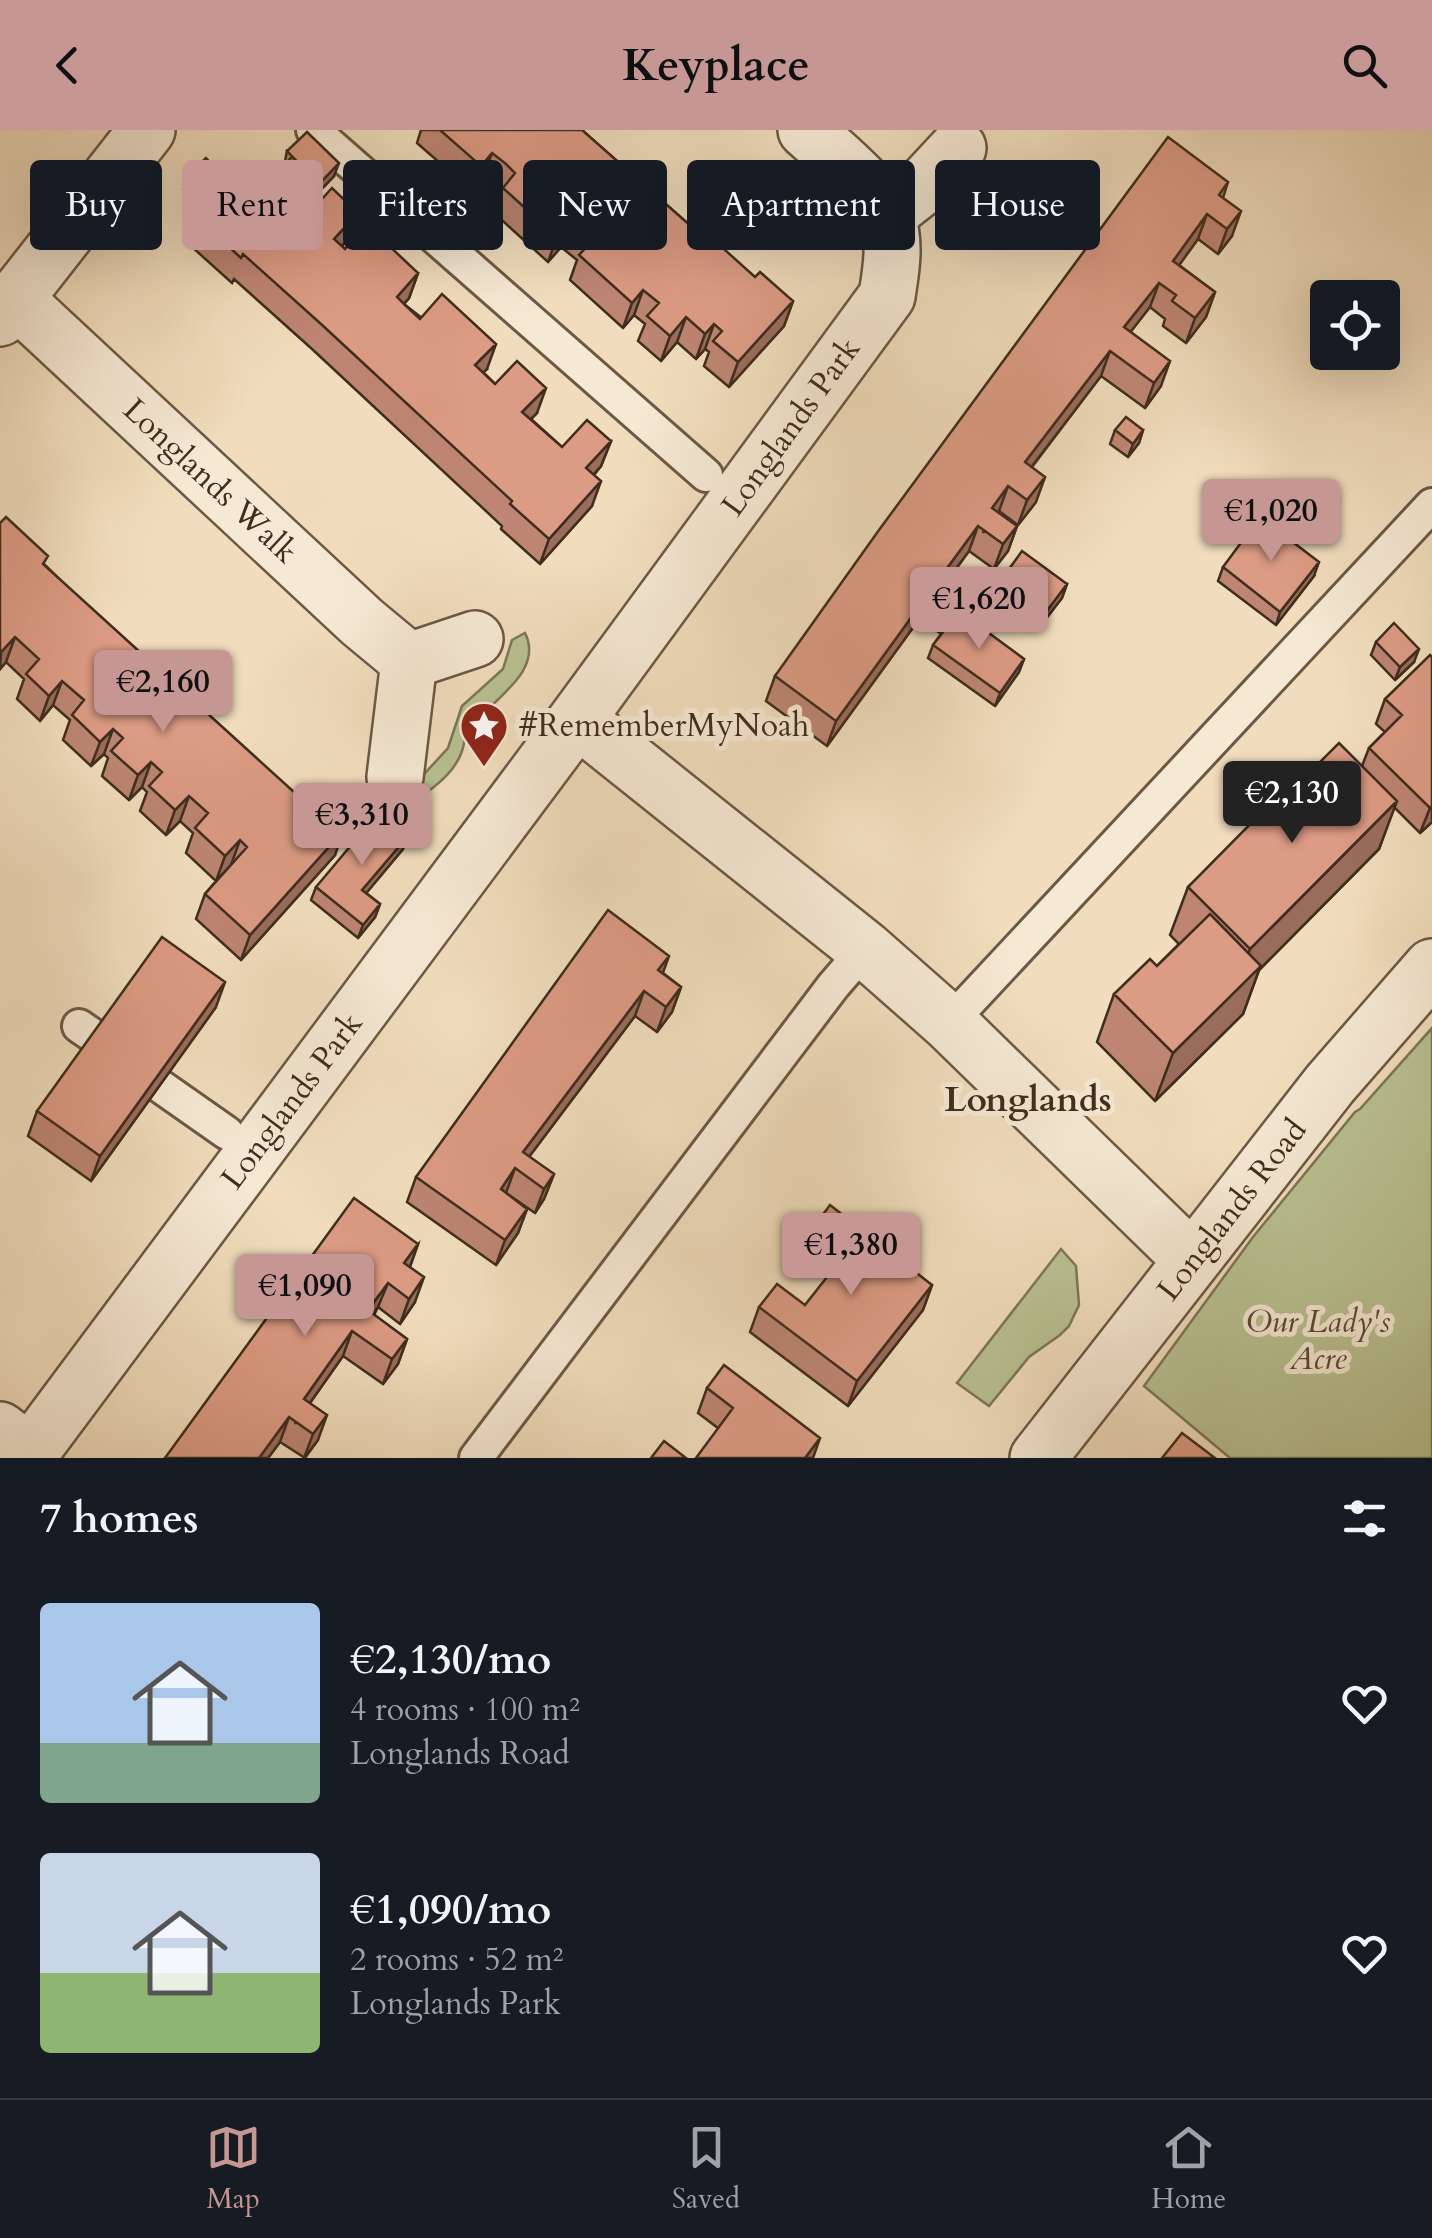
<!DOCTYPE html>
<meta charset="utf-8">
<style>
body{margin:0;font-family:Cardo,serif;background:#20242c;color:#f1f3f6;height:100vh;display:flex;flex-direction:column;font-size:38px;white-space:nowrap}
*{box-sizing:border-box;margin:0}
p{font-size:32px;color:#9ea1a6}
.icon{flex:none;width:55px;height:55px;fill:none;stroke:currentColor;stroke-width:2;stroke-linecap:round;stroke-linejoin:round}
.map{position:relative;height:1328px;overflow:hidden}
.details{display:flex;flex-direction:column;background:#171b24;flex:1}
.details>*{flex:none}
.top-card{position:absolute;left:30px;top:30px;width:1372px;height:90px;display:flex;gap:20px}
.controls{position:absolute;left:1310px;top:150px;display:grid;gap:20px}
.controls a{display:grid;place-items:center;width:90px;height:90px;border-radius:10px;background:#171b24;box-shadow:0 10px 40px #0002;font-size:50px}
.price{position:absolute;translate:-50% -85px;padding:0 22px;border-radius:10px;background:#c59692;color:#111;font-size:32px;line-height:65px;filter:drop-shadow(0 2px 5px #0008)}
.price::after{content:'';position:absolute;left:50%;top:60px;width:30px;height:22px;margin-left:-15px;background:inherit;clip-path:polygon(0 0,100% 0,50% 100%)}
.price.on{background:#222;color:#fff}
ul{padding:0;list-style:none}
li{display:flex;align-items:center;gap:30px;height:250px;padding:0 40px}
li span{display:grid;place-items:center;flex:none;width:280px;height:200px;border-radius:10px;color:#555}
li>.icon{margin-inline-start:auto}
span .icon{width:120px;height:120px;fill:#fffc;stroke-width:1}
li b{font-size:42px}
h2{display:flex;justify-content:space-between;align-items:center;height:120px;padding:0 40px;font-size:42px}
.pill{padding:0 35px;border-radius:10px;background:#171b24;box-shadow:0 10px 40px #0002;font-size:35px;line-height:90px}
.pill.on{background:#c59692;color:#111}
header{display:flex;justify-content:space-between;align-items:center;height:130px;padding:0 40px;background:#c59692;color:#111;font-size:45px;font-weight:700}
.tab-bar{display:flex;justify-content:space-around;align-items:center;height:140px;border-top:2px solid #363941;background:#171b24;font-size:28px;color:#9ea1a6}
.tab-bar a{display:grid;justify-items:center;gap:5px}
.tab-bar .on{color:#c59692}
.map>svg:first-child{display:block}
.green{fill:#b9c192;stroke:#7c7758;stroke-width:2.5}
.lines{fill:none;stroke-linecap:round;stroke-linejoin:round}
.service-casing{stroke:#6c5945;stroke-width:38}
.minor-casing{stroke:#6c5945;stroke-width:60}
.service{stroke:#f6e9d4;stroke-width:32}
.minor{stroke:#f6e9d4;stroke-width:55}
.wall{fill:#bd8572;stroke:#3f2d1d;stroke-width:2.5}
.shaded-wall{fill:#9a6c5c;stroke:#3f2d1d;stroke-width:2.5}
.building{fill:#dc9b84;stroke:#3f2d1d;stroke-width:2.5}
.labels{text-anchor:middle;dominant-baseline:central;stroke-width:10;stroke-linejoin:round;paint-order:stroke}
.street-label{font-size:32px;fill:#3f2d1d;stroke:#f6e9d4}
.poi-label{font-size:32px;fill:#3f2d1d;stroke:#f6e9d4;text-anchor:start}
.park-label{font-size:32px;font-style:italic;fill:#574b34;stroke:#f6e9d4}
.neighbourhood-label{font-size:35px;font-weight:bold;fill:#3f2d1d;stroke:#f6e9d4}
</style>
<header><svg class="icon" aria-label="back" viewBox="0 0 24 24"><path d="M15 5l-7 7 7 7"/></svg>Keyplace<svg class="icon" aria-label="search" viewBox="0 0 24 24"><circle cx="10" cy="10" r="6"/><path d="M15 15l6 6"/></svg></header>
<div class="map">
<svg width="1432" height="1328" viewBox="0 0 1432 1328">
<rect width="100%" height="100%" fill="#f1ddbd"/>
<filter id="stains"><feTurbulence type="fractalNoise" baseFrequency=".002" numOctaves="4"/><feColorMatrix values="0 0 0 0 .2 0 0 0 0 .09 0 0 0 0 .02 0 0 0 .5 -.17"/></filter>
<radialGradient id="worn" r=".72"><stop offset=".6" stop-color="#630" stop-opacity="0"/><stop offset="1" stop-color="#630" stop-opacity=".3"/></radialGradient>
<!-- green -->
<path class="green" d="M525,503C545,542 489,572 469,599C464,606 465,613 462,621C456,639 441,652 426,663L416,653L448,618L462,576L503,539L512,510Z
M1432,898V1328H1230L1144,1256L1253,1107L1355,982L1360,979Z
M1061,1119L1076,1136L1079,1175L1069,1196L1060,1205L1029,1227L989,1276L957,1253Z"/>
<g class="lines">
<!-- service casing -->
<g class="service-casing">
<path id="service" d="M313,0L706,345
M949,893L1432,375
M79,896L98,909
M160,956L227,1003
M476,1328L833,856L865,819"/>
</g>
<!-- minor casing -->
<g class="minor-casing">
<path id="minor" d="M887,85L920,59L958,18
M14,168L362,492L409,531
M0,188L147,0
M577,589L865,819L949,893L1192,1130
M395,647L409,531L475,509
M0,1300L30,1323L577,589L887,166C891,140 896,114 887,87C878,60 828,20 806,0
M1038,1328L1330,954L1432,837"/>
</g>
<!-- service -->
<use href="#service" class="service"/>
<!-- minor -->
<use href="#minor" class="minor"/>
</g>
<!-- wall -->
<path class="wall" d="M421,0H582L711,114L755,147L793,171L784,196L729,257L704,236L709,222L705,219L696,229L677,212L661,231L638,211L645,194L634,185L623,198L570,150L577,130L561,117L548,132L494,83L501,63L483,48L472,61L417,13Z
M287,21L334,46L314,67L310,63L306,74L302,78L308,84L358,83L349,108L342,116L345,119L418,143L409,168L404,174L487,239L483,242L495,254L537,283L531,289L562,317L611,311L601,336L594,345L592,376L540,434L501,399L502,396L312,219L234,149L232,153L192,117L202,92L271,48L284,36Z
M188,46L214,55L197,72L183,59Z
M1228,52L1223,68L1232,106L1218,124L1198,109L1179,135L1215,162L1206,187L1186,213L1163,196L1165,189L1150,177L1130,202L1161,256L1145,278L1101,246L1032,337L1036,372L1018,395L999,381L998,382L1017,396L1008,421L994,439L969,421L948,450L966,463L959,482L1024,529L1019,542L995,576L928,528L933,515L941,504L920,488L827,616L766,571L775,546Z
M1115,300H1143L1139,313L1128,327L1110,314Z
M0,393L45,435L335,725L241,830L196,789L205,764L216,751L186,723L193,703L180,691L166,705L140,681L147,662L142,657L129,670L102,646L108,628L104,624L91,636L63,610L70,590L53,575L40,591L17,569L24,549L6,532L0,539Z
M1223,437L1314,446L1276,495L1218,451Z
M1001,450L1067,454L1062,468L1041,495L996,463Z
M1376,512L1414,532L1395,550L1371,525Z
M1432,527V692L1420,703L1394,677L1379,719L1259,840L1243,884L1155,971L1097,912L1114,864L1157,836L1179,814L1170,805L1188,757L1280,672L1362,636L1369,618L1385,602L1376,594L1385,569Z
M403,719L366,763L380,774L375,787L358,808L311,770L316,757Z
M663,843L681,857L672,882L657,902L635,886L529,1027L554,1044L544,1069L535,1083L506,1063L527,1079L518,1103L496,1135L407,1072L416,1047Z
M216,877L91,1051L28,1006L37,981Z
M810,1102L932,1155L923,1180L848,1276L750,1202L759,1177L805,1175L827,1148L801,1127Z
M418,1114L410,1137L415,1172L400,1194L378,1177L374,1185L407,1209L398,1234L383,1254L343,1226L310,1273L318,1310L305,1328L280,1312L268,1328H165Z
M707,1258L813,1328L718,1298L698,1283Z"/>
<!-- shaded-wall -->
<path class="shaded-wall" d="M492,23L483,48L472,61L481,36Z
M339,33L334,46L314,67L319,54Z
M219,42L214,55L197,72L202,59Z
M315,49L306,74L285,95L294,71Z
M1241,81L1232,106L1218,124L1227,99Z
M358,83L349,108L325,134L334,109Z
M1207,84L1198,109L1164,156L1173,131Z
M570,92L561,117L548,132L557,107Z
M418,143L409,168L388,192L397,167Z
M1159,153L1150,177L1115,222L1124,197Z
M643,160L634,185L623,198L632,173Z
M1215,162L1206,187L1186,213L1195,188Z
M793,171L784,196L729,257L738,232Z
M686,187L677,212L661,231L670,206Z
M714,194L705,219L696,229L705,204Z
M496,214L487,239L466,260L475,235Z
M1110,221L1101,246L1016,357L1025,332Z
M1170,231L1161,256L1145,278L1154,253Z
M546,258L537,283L513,307L522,282Z
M1143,300L1139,313L1128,327L1133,314Z
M611,311L601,336L577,363L586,338Z
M1045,347L1036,372L1018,395L1027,370Z
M601,351L592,376L540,434L549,409Z
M1008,356L999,381L983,403L992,378Z
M978,396L969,421L933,470L942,445Z
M1017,396L1008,421L994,439L1003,414Z
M1319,432L1314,446L1276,495L1280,482Z
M1067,454L1062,468L1041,495L1046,482Z
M929,463L920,488L827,616L836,591Z
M966,463L957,488L945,506L954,481Z
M15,507L6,532L0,539L1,522Z
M1419,519L1414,532L1395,550L1400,537Z
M1024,529L1019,542L995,576L1000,563Z
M62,551L53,575L40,591L49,566Z
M113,599L104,624L91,636L100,612Z
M151,632L142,657L129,670L138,645Z
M189,666L180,691L166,705L175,680Z
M1397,671L1379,719L1259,840L1243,884L1155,971L1173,923L1234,862L1250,819Z
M1432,676V692L1420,703L1430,678Z
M344,700L335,725L241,830L250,805Z
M408,706L403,719L358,773L362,760Z
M240,710L231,735L216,751L225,726Z
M380,774L375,787L358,808L363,795Z
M669,826L660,851L658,840Z
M225,852L216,877L91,1051L100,1026Z
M681,857L672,882L657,902L666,877Z
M644,861L635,886L519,1040L523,1022Z
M515,1038L506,1063L501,1059Z
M554,1044L544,1069L535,1083L544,1059Z
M527,1079L518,1103L496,1135L505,1110Z
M418,1114L409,1139L404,1133Z
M424,1147L415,1172L400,1194L409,1169Z
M388,1153L378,1177L359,1205L368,1180Z
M932,1155L923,1180L848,1276L857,1251Z
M352,1201L343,1226L295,1294L304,1269Z
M407,1209L398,1234L383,1254L392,1229Z
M327,1285L318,1310L304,1328L313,1304Z
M289,1287L280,1312L268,1328H259Z
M820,1308L813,1328H805Z"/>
<!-- building -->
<path class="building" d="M440,0H582L711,114L715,111L755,147L760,142L793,171L738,232L713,211L722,201L714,194L705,204L686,187L670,206L647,186L659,173L643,160L632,173L579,125L592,111L582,102L570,92L557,107L503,58L515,43L506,34L492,23L481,36Z
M307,2L339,33L319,54L287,21Z
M1168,7L1228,52L1219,65L1241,81L1227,99L1207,84L1173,131L1215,162L1195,188L1172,171L1176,165L1159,153L1124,197L1170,231L1154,253L1110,221L1025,332L1045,347L1027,370L1008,356L992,378L1017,396L1003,414L978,396L942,445L966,463L954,481L929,463L836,591L775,546L879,400Z
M292,27L315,49L294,71L308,84L332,58L358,83L334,109L345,119L367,95L418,143L397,167L405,175L420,189L442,164L496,214L475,235L495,254L517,231L546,258L522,282L562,317L587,290L611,311L586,338L601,351L549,409L510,374L512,371L321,194L243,124L241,128L202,92L256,33L271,48Z
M206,28L219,42L202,59L188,46Z
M1126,287L1143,300L1133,314L1115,300Z
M6,387L48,426L43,434L295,663L298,660L344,700L250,805L205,764L247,717L240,710L225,726L195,698L208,683L189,666L175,680L149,656L162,642L151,632L138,645L111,621L123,608L113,599L100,612L72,585L84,570L62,551L49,566L26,544L39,529L15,507L1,522L0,520V393Z
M1260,387L1319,432L1280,482L1223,437Z
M1022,421L1067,454L1046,482L1001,450Z
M959,481L1024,529L1000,563L933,515Z
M1394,493L1419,519L1400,537L1376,512Z
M1430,525L1432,527V676L1430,678L1369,618L1402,585L1385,569Z
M1339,613L1397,671L1250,819L1188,757L1276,668L1280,672Z
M379,682L408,706L362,760L380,774L363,795L316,757Z
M608,780L669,826L658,840L681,857L666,877L644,861L523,1022L554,1044L544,1059L515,1038L501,1059L527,1079L505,1110L416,1047Z
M1210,784L1261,836L1173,923L1114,864L1150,829L1157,836Z
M162,807L225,852L100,1026L37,981Z
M354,1068L418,1114L404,1133L424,1147L409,1169L388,1153L368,1180L407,1209L392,1229L352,1201L304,1269L327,1285L313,1304L289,1287L259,1328H165Z
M830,1075L932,1155L857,1251L759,1177L777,1154L805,1175L842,1128L810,1102Z
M724,1235L820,1308L805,1328H696L733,1278L707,1258Z
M1182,1303L1215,1328H1162Z
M664,1311L686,1328H651Z"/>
<!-- icons -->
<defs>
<g id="sight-pin" transform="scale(2.5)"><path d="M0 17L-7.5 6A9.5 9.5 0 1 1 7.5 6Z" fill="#8f2418" stroke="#f6e9d4"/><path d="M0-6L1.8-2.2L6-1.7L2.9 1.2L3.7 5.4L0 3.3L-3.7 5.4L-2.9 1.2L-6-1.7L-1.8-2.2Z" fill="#fff"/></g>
</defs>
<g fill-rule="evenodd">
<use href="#sight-pin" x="484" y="596"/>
</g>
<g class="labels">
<!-- street labels -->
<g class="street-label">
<text transform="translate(791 297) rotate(-54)">Longlands Park</text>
<text transform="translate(210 351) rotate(43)">Longlands Walk</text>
<text transform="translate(292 971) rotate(-53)">Longlands Park</text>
<text transform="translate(1232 1080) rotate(-52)">Longlands Road</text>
</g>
<!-- poi labels -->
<g class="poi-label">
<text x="519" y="596">#RememberMyNoah</text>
</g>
<!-- park labels -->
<g class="park-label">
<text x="1318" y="1192">Our Lady's<tspan x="1318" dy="37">Acre</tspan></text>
</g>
<!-- neighbourhood labels -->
<g class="neighbourhood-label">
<text x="1028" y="970">Longlands</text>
</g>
</g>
<rect width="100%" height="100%" filter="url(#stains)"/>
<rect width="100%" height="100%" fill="url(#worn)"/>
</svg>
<div class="controls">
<a><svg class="icon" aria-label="locate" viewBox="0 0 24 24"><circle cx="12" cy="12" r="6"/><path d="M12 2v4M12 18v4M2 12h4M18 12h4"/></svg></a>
</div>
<b class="price" style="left:1271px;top:434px">€1,020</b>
<b class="price" style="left:979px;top:522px">€1,620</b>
<b class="price" style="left:163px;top:605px">€2,160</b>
<b class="price on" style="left:1292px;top:716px">€2,130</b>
<b class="price" style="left:362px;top:738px">€3,310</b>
<b class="price" style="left:851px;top:1168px">€1,380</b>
<b class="price" style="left:305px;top:1209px">€1,090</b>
<div class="top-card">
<a class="pill">Buy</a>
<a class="pill on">Rent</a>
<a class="pill">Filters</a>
<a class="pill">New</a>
<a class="pill">Apartment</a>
<a class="pill">House</a>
</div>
</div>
<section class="details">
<h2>7 homes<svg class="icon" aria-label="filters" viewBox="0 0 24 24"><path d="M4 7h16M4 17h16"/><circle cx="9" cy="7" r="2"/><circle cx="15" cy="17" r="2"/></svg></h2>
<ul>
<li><span style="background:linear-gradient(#a9c7e8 70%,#7fa58c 0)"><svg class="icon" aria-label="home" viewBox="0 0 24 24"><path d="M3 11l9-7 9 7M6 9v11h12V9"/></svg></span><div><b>€2,130/mo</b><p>4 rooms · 100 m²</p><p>Longlands Road</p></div><svg class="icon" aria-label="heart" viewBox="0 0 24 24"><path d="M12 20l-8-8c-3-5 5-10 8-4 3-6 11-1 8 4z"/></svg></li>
<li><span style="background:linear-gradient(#c9d6e8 60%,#8fb573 0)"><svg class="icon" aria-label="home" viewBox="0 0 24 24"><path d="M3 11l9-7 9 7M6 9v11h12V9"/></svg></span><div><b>€1,090/mo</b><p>2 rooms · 52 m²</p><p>Longlands Park</p></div><svg class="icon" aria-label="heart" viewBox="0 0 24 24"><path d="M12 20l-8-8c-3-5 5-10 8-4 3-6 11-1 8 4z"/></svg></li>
</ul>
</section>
<nav class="tab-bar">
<a class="on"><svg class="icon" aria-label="map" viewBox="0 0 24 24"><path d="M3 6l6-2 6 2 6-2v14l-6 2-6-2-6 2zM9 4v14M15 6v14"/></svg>Map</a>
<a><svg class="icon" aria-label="saved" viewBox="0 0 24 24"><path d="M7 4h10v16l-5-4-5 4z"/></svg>Saved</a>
<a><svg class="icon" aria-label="home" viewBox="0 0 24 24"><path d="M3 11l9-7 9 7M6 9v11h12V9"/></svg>Home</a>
</nav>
